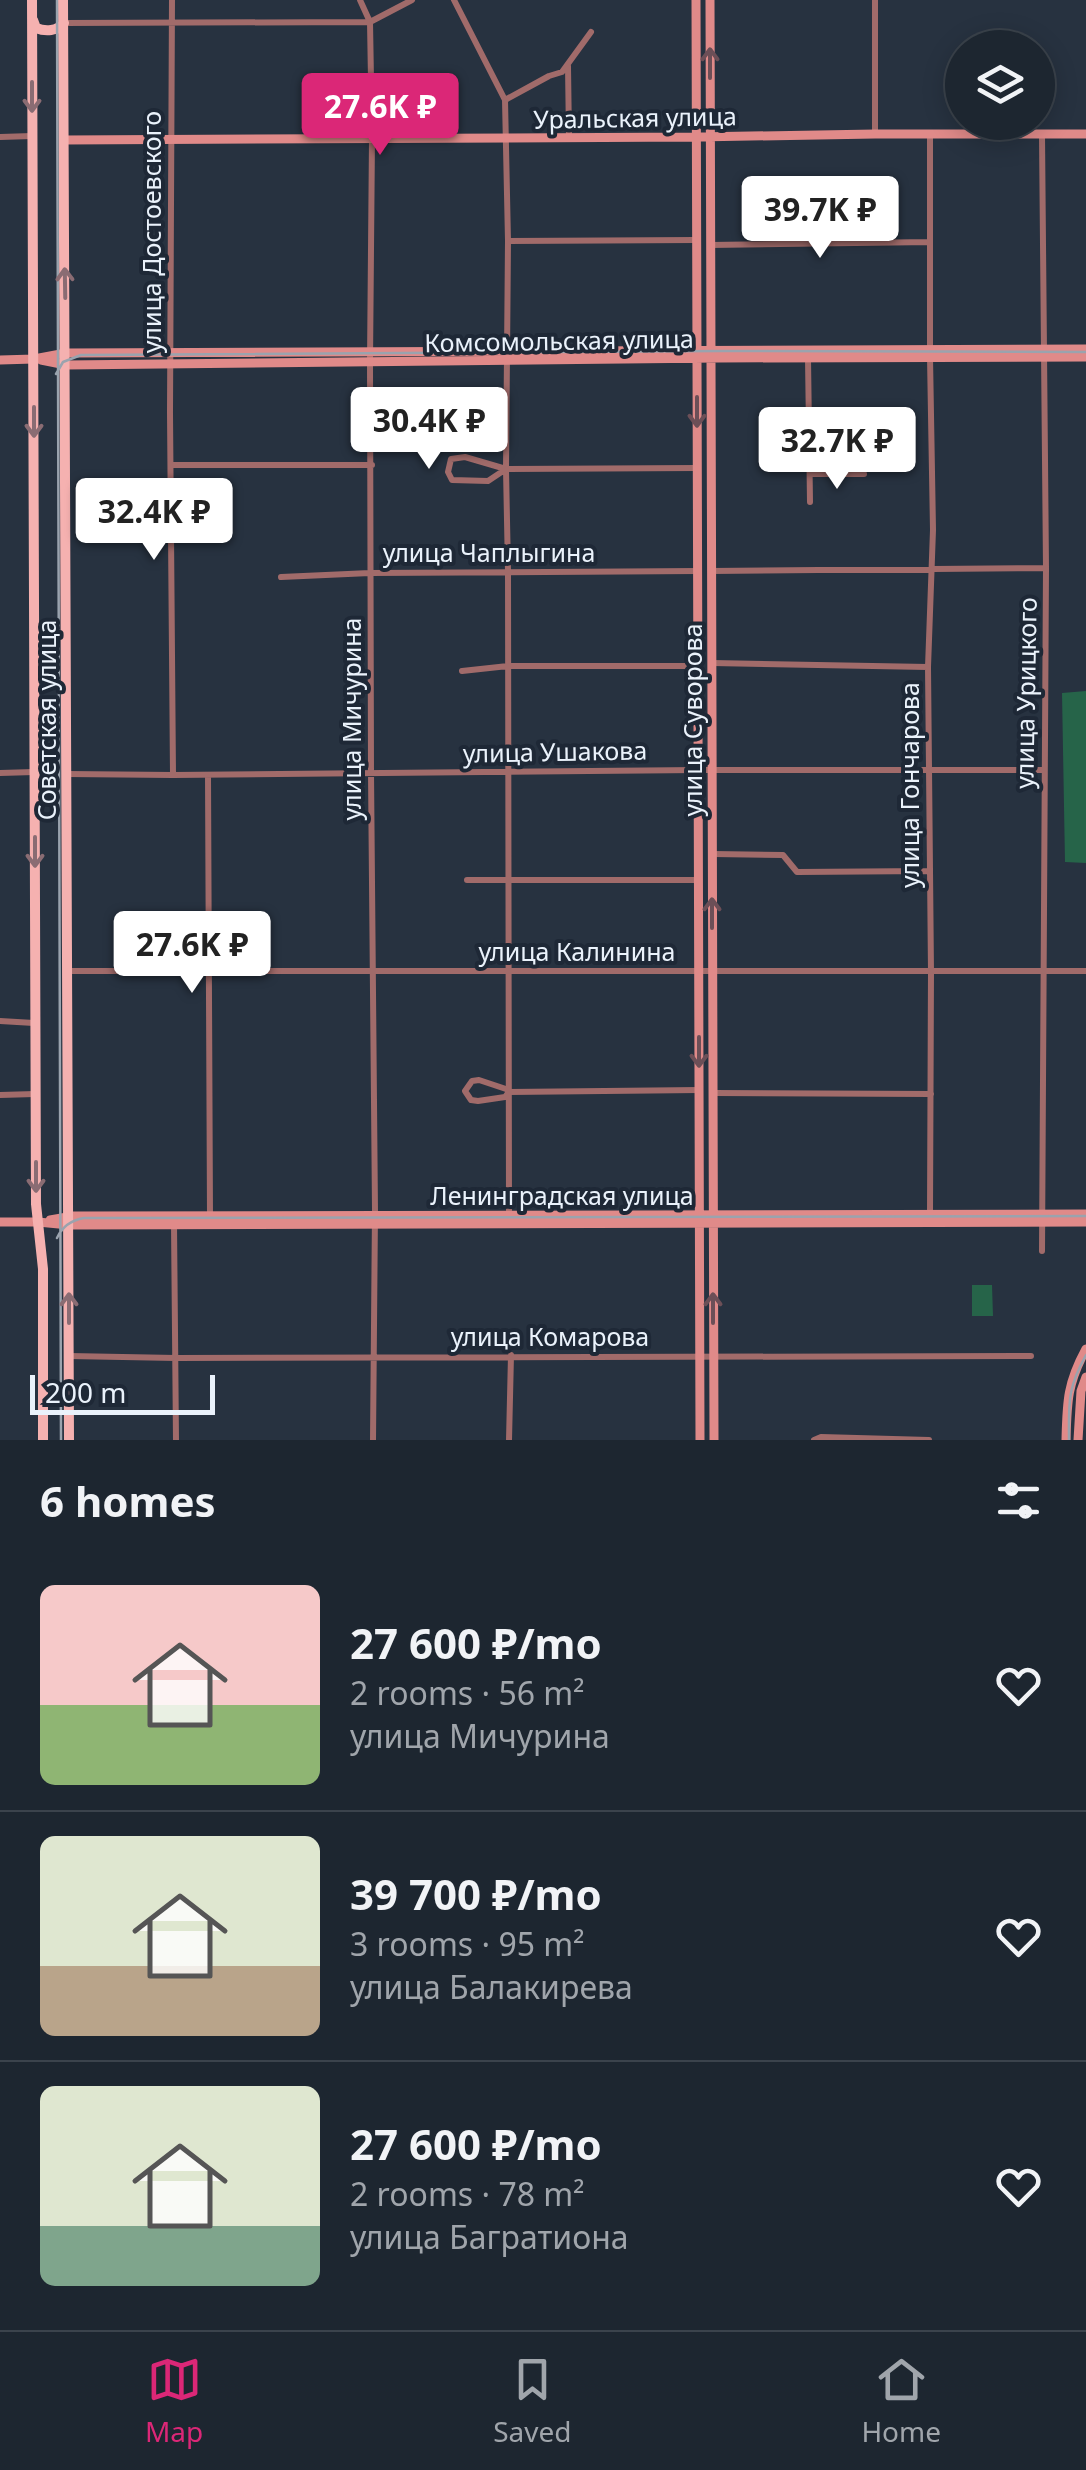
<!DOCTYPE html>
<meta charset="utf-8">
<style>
body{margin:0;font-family:"Noto Sans",sans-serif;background:#252e38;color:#f1f3f6;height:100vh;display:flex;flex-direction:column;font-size:38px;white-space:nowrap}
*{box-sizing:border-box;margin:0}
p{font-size:32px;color:#a0a5ab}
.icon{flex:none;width:55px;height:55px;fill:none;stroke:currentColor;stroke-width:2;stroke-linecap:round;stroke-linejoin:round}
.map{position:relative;height:1440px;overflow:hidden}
.panel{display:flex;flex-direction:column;background:#1d2630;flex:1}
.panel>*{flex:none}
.buttons{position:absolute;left:945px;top:30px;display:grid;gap:20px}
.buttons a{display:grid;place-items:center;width:110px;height:110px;border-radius:50%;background:#1d2630;box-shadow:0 5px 25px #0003,0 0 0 2px #3b434c;font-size:50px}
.scale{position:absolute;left:30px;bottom:25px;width:185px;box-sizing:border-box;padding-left:10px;border:5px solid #eaf2fb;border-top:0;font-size:28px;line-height:35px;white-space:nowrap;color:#eaf2fb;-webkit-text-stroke:8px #1e2836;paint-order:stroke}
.price{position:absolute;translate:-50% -85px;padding:0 22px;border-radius:10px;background:#fff;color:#222;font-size:32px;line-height:65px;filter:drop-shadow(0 2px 5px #0008)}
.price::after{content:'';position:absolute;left:50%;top:60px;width:30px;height:22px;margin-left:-15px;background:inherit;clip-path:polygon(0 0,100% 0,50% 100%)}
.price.selected{background:#db2777;color:#fff}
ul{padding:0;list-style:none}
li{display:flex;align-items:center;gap:30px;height:250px;padding:0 40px}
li+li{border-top:2px solid #3b434c}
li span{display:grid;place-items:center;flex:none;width:280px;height:200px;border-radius:15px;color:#555}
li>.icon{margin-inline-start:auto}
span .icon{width:120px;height:120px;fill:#fffc;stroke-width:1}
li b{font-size:42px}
h2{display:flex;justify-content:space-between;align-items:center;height:120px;padding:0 40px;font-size:42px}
.menu{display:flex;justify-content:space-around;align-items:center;height:140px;border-top:2px solid #3b434c;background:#1d2630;font-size:28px;color:#a0a5ab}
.menu a{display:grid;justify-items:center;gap:5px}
.menu .selected{color:#db2777}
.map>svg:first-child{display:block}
.green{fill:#266449}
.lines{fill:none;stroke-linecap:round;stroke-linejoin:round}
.street{stroke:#a16b6a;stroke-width:6}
.secondary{stroke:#e08a89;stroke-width:9}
.primary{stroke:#f5b1b0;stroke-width:10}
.tram{stroke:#9aa3ae;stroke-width:2.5}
.oneway{stroke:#6c4f57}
.oneway2{stroke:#8a6c73}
.labels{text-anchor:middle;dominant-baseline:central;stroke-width:8;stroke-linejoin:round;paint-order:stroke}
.street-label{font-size:25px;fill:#eaf2fb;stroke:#1e2836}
</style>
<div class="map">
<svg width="1086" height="1440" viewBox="0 0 1086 1440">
<rect width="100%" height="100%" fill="#273240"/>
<!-- green -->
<path class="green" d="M1086,691V863L1065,862L1062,693Z
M972,1285H992L993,1316H972Z"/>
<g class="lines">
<!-- street -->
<path class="street" d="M172,0L170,413L173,775
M360,0L370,22L372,138L370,362L371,773L375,1211L373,1440
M454,0L505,100L508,241L506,469L508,571L509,1215
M875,0V134
M64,23L370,22L412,0
M568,66L569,138
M505,100L549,76L562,72L591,32
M930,134V349
M0,137L32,136
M508,241L696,240
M710,245L930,242
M808,358L810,502
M171,465H372
M506,469L488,481L452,480L448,472L451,459L465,457L506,469L697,468
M810,474H864
M711,571L1046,568
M281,577L370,573L698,571
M712,663L928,667
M462,671L508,666H698
M0,773L34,772
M67,774L173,775L698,770H1044
M208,775L210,1216
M713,854L783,855L797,872L928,871
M467,880H699
M67,971H1086
M0,1021L34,1023
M508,1093L505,1097L478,1101L471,1100L465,1091L472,1081L479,1080L506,1089L509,1092L699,1090
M714,1093L931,1094
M0,1095L35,1094
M930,1214L931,972L928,667L933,530L930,357
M174,1224L176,1440
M1042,1251L1046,568L1042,135
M69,1356L176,1358L1031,1356
M509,1440L511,1355
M814,1440L821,1437L929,1440"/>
<!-- secondary -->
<path class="secondary" d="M696,0L700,1440
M710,0L714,1440
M64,140L696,137L875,134H1086
M0,360L34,359L66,353L1086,349
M41,360L66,365L717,358L1086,357
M50,1220L73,1216L1086,1214
M0,1222H38L69,1225L1086,1222
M1066,1440C1067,1402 1067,1384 1086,1349
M1078,1440L1081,1391L1086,1377"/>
<!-- primary -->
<path class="primary" d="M32,0L36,1204L43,1269V1440
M63,0L69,1440
M33,20L36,28C46,32 57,31 64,23"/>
<!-- tram -->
<path class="tram" d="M57,0L61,1440
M56,374L63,362L81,355L721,351L1086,352
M57,1238C62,1227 72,1220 84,1218L1086,1216
M1069,1440C1069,1403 1067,1389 1086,1355"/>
</g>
<!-- one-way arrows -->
<defs><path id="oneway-shaft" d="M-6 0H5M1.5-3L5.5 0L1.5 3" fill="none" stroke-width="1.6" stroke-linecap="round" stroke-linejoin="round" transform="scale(2.5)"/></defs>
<g class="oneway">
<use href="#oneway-shaft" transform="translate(710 63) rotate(-90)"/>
<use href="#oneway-shaft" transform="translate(697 412) rotate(90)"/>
<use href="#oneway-shaft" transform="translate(712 913) rotate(-90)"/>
<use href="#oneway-shaft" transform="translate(699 1052) rotate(90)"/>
<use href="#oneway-shaft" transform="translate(713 1308) rotate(-90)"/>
</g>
<g class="oneway2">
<use href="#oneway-shaft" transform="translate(32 97) rotate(90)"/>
<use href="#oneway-shaft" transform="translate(65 283) rotate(-91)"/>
<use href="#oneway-shaft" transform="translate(34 422) rotate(90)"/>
<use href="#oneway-shaft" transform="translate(35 852) rotate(90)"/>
<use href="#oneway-shaft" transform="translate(36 1177) rotate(90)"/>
<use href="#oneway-shaft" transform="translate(69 1308) rotate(-90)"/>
</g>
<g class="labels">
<!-- street labels -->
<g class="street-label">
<text transform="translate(635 117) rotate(-1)">Уральская улица</text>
<text transform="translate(151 232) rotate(-90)">улица Достоевского</text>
<text transform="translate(559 340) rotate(-1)">Комсомольская улица</text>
<text x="489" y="552">улица Чаплыгина</text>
<text transform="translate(1025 693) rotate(-89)">улица Урицкого</text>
<text transform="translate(351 719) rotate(-90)">улица Мичурина</text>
<text transform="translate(46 720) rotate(-90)">Советская улица</text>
<text transform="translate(692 720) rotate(-90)">улица Суворова</text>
<text transform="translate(555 751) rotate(-1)">улица Ушакова</text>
<text transform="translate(909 785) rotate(-90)">улица Гончарова</text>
<text x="577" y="951">улица Калинина</text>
<text x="562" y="1195">Ленинградская улица</text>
<text x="550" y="1336">улица Комарова</text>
</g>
</g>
</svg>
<div class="buttons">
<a><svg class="icon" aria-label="layers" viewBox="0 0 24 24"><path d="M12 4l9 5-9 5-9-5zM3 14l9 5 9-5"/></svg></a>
</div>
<div class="scale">200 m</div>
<b class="price selected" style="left:380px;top:158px">27.6K ₽</b>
<b class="price" style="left:820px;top:261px">39.7K ₽</b>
<b class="price" style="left:429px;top:472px">30.4K ₽</b>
<b class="price" style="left:837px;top:492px">32.7K ₽</b>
<b class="price" style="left:154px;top:563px">32.4K ₽</b>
<b class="price" style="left:192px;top:996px">27.6K ₽</b>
</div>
<section class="panel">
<h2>6 homes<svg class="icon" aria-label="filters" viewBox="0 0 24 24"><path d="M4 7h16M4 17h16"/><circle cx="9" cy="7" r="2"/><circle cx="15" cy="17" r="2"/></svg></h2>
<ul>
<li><span style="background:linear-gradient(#f6c9c9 60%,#8fb573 0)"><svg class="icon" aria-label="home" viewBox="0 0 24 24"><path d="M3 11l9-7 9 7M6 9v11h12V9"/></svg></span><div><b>27 600 ₽/mo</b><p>2 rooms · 56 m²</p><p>улица Мичурина</p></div><svg class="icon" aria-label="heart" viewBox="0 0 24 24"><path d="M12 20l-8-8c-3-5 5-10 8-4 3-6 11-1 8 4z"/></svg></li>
<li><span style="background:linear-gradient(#dfe7d0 65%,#b9a48a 0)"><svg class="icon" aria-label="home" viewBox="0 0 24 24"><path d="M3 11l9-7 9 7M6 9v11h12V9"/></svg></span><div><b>39 700 ₽/mo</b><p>3 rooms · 95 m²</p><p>улица Балакирева</p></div><svg class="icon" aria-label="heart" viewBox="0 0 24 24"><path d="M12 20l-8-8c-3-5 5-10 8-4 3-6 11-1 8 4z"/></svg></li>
<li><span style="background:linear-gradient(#dfe7d0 70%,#7fa58c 0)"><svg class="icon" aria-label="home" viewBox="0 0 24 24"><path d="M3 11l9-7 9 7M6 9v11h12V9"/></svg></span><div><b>27 600 ₽/mo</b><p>2 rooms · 78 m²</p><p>улица Багратиона</p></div><svg class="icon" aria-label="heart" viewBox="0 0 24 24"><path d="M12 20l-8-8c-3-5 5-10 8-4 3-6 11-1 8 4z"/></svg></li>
</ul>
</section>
<nav class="menu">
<a class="selected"><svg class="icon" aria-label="map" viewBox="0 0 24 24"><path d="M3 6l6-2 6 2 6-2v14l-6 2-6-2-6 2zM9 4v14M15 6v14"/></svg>Map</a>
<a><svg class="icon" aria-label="saved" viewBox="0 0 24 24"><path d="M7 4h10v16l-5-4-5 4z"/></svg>Saved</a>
<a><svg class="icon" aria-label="home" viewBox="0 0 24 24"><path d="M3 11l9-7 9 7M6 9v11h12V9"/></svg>Home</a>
</nav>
